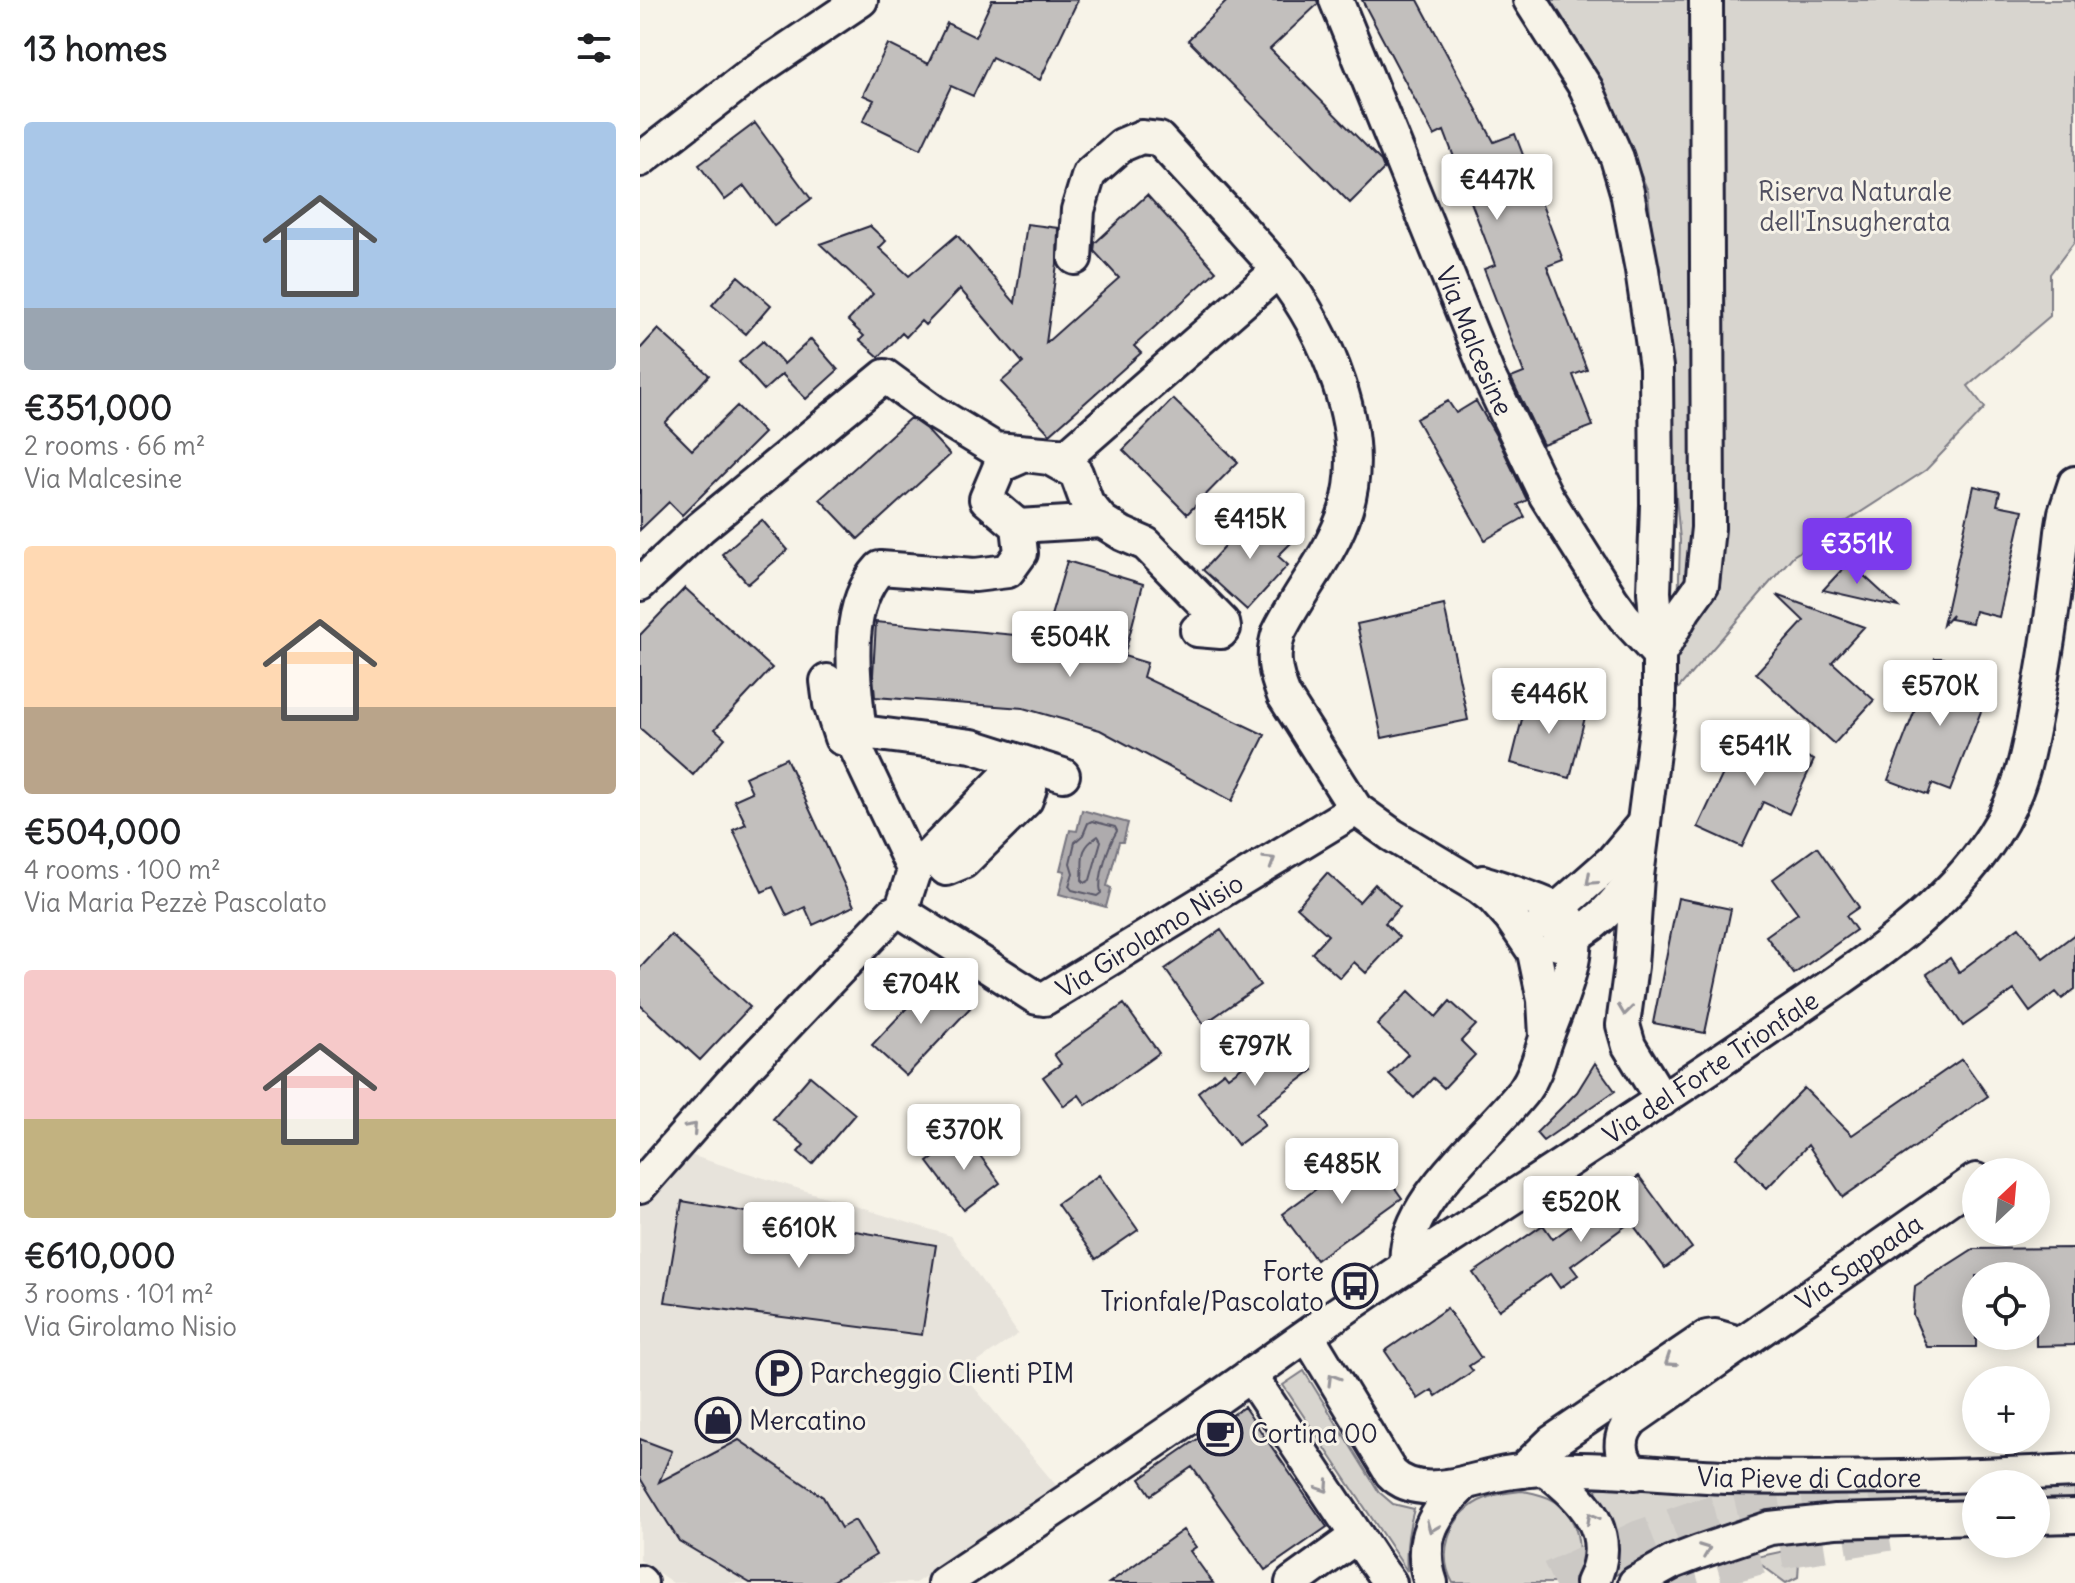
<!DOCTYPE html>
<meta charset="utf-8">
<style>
body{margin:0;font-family:Delius,sans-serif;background:#f6f6f6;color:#202124;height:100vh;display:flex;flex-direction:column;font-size:30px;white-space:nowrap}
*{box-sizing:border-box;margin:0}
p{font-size:26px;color:#757577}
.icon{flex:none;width:44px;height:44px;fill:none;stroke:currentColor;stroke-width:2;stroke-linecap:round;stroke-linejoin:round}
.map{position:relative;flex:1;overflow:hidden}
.side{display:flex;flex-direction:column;background:#fff;width:640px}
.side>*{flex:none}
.needle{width:52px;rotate:26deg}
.tools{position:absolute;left:1322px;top:1158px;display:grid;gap:16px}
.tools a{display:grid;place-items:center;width:88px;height:88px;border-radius:50%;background:#fff;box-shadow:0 4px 20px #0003;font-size:40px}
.price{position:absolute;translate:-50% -68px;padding:0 18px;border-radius:8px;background:#fff;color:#222;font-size:26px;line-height:52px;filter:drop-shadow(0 2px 4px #0008)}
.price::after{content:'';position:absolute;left:50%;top:48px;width:24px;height:18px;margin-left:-12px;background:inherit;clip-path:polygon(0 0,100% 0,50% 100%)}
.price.current{background:#7c3aed;color:#fff}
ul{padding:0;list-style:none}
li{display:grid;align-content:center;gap:16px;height:424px;padding:0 24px}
li span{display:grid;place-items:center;height:248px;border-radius:8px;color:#555}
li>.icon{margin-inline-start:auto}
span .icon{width:144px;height:144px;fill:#fffc;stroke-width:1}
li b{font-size:34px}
h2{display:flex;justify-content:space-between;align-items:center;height:96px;padding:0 24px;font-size:34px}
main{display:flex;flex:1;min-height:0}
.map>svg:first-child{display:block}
.built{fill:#e7e3db}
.green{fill:#d8d5cf;stroke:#7d7c85;stroke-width:2}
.water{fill:#aeabad;stroke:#76747f;stroke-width:2}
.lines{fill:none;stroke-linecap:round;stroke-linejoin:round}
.shore{stroke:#5a5969;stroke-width:2}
.building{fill:#c2bfbd;stroke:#22223b;stroke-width:2}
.highway-tunnel{stroke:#ccc9c5;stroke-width:44;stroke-dasharray:44 22;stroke-linecap:butt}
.minor-casing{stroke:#22223b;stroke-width:38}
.minor{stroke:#f7f3e8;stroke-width:32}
.oneway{stroke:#97959a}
.labels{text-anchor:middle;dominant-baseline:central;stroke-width:6;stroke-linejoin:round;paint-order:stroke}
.park-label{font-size:26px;fill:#504f60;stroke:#f7f3e8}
.street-label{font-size:26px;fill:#22223b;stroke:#f7f3e8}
.poi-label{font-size:26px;fill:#22223b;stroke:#f7f3e8;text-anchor:start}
</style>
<main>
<section class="side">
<h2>13 homes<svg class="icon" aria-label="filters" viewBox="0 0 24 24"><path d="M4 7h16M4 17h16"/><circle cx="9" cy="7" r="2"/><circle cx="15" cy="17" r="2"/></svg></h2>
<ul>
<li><span style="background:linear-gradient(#a9c7e8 75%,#9aa5b1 0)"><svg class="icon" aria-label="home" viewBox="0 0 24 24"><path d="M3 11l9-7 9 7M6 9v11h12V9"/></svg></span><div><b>€351,000</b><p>2 rooms · 66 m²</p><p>Via Malcesine</p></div></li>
<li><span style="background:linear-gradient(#ffd9b3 65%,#b9a48a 0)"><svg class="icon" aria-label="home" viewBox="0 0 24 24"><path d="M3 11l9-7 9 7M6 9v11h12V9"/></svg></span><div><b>€504,000</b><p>4 rooms · 100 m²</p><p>Via Maria Pezzè Pascolato</p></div></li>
<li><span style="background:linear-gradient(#f6c9c9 60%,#c2b280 0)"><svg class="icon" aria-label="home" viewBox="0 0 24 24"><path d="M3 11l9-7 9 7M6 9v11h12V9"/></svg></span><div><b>€610,000</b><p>3 rooms · 101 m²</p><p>Via Girolamo Nisio</p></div></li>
</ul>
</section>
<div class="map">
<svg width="1435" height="1583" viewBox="0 0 1435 1583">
<rect width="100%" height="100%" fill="#f7f3e8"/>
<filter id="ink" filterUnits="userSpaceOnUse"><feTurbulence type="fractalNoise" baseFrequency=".0125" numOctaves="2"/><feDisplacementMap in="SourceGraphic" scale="16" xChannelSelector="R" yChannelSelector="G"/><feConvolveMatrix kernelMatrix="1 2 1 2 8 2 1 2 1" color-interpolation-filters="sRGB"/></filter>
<g filter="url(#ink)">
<!-- built -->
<path class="built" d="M42,1155L53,1156L311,1236L378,1334L322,1373L420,1490L275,1583H33L0,1560V1204Z"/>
<!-- green -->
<path class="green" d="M906,0H1435V241L1410,274V316L1328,386L1345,408L1286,470L1153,556L1036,691L1040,540L1008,191L957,75Z
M664,1371L739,1492L753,1504L774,1509C768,1530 765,1549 767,1571L643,1385Z
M1435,1486V1500H1396V1487Z
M1015,1487L1336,1489V1501C1280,1501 1225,1501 1169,1507C1155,1509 1140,1509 1126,1512C1072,1526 1021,1549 972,1577C978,1537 977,1526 956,1491L958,1488Z
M882,1491C895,1493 909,1496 919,1504C942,1524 944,1558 929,1583H813C797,1554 809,1517 839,1501C852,1494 867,1493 882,1491Z
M1167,1546L1159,1561L1158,1577L1146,1583L1112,1558Z"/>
<!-- water -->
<path class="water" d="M442,810L488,823L483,842H479L467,886L471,888L466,907L419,894L425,871L420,870L430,830L437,831Z"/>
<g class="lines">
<!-- shore -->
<path class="shore" d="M452,821L475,827L477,831C469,844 457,878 461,893L457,896L432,890L429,886L433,873L430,863L435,842L443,835L448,823Z
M458,836L461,841L450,880L445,883L442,880C444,859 437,850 458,836Z"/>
</g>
<!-- building -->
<path class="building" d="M352,0H438L400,80L352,57L333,96L311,86L281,149L223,121L234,100L223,95L248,44L288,64L307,23L335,37Z
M588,0H677L678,4L630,49L741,161L744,169L710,203L548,40Z
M722,0H778L854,142L875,134L923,260L907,266L947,370L933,375L953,426L903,445L871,378L884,373L844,269L855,265L804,131L794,136Z
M115,123L171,199L134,226L104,186L85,200L59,165Z
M507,195L576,271L494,346L501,353L410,434L361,382L383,363L320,289L285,325L281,321L266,337L262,333L239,357L220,340L224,336L208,321L233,294L180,244L230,226L246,241L239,248L269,276L317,235L375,303L387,224L418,228L417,264L406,343L479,278L454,251L455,243Z
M98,276L131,305L106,334L72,305Z
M18,329L69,375L25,423L52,450L97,406L124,433L42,515L29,502L0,530V349Z
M171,339L198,370L166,399L142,374L124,390L99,362L123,341L144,364Z
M533,399L598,462L547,514L483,450Z
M808,401L816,413L836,401L858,439L887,500L878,505L885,517L845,540L776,419Z
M270,418L286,429L310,455L218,539L180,499Z
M1334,486L1360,492L1357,505L1383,510L1359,617L1335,611L1332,623L1310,619L1312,615L1303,625Z
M617,511L652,542L638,556L648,565L607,610L563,570Z
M122,520L148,550L108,584L82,554Z
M427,561L503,584L484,656L507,663L503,677L625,735L592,801L460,730L383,708L235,697L233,675L236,622L375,635L378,626L406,633Z
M1209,562L1258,607L1183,590Z
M45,588L132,668L75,729L85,738L53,775L0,728V635Z
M1137,595L1224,627L1192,662L1234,700L1194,744L1116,673L1164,621Z
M804,605L828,720L742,738L717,624Z
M1295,658H1303L1335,670L1330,681L1350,688L1310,791L1292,784L1288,795L1248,780Z
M888,695L947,709L930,778L871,763Z
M1118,734L1174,760L1149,814L1123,802L1102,847L1058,827L1094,750L1107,756Z
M146,758L214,906L173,925L165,907L147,916L133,887L122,892L93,830L106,824L94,800L112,792L105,777Z
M1177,847L1219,907L1206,916L1216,930L1154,974L1126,936L1158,913L1133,879Z
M687,873L719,902L735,884L760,907L745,923L759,937L726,973L714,962L700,978L672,953L688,935L657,907Z
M1038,898L1091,909L1065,1033L1013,1023Z
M1379,927L1403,958L1435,934V989L1422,999L1416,992L1390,1012L1374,990L1323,1026L1287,974L1310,958L1319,972Z
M581,930L620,985L564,1024L525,969Z
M31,935L110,1007L60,1060L0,1005V968Z
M296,977L330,1008L266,1076L232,1045Z
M769,991L796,1017L810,1001L836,1025L821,1041L835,1055L804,1088L793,1078L774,1098L749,1074L768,1054L737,1025Z
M484,1004L519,1053L446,1105L439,1095L424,1106L403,1077L421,1064L414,1054Z
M646,1034L673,1070L616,1113L625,1125L598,1145L558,1092L584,1072L588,1077Z
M1322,1059L1348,1096L1203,1197L1168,1145L1127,1188L1096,1157L1164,1088L1212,1135Z
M955,1063L975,1091L903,1141L896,1133L937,1092Z
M170,1076L215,1114L172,1164L158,1152L164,1145L133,1119Z
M325,1135L360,1183L324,1210L288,1162Z
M728,1151L762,1198L676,1260L642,1214Z
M459,1175L498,1230L456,1259L417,1204Z
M999,1176L1052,1248L1025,1268L991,1222L931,1266L938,1275L920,1288L910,1274L859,1310L833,1273L903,1225L913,1239Z
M42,1201L296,1245L282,1335L25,1302Z
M1435,1248V1345L1396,1346V1276H1336V1347H1287L1273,1315L1275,1286L1333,1249Z
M807,1308L841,1358L829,1366L833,1371L796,1396L792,1390L778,1399L745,1351Z
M604,1407L687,1527L625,1570L552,1467L511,1495L500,1479Z
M0,1439L32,1451L19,1482L99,1440L183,1497L201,1528L215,1520L236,1555L189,1583H110L39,1541L0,1478Z
M543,1530L556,1547L550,1551L573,1583H469Z"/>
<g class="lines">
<!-- highway-tunnel -->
<path class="highway-tunnel" d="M913,1583L1001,1542L1057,1522L1104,1510L1265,1483
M1013,1583L1137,1547L1260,1527"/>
<!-- minor casing -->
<g class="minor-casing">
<g id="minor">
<path id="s1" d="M696,0L849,377L906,496L971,599L984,617L1019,655"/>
<path d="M890,0L946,88L977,158L987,192L1002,270L1016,367L1017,505L1014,592L1019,655V706L997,876L991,966L983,1025L989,1046L1022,1100"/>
<path d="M0,160L111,74L221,0"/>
<path d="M435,258L438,210L449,174L482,145L501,137L519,139C547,169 574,199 602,229C614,243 627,256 638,270C686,331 730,432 706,509C692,554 659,591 639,632C631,655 635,674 644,696L716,809L752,835L839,887L853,898L871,918L894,952L904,1000L906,1036"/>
<path d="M378,526L462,521"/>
<path d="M0,584L60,528L245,376L294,412L355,449L428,455L639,270"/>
<path d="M1019,655L1044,610L1062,585L1068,528L1066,0"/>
<path d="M187,681L190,704L201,738L213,742"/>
<path d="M220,735C215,683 201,610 240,568L335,575L368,571L381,553L378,526L346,499L360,466L385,455L409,458L436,473L447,503L462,521L483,534L506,544L583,623L584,628L581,632L557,630"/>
<path d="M274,871L364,779L373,775L382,777L390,788L386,800L323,862L306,869L291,854"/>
<path d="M261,911L274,871L213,742L220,735L230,733L332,746L423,775"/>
<path d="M904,921L972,861L1004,823"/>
<path d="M918,944C955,929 973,906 997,876"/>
<path id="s2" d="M0,1186L90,1084L253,913L259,911L265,914L397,998L404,999L716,809"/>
<path d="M767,1266C759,1203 850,1136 885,1089C898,1071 900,1052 908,1033C917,1008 949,940 927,917C915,904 862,889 843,882"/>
<path id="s3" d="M668,1336L751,1473C777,1500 825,1482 856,1475C872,1471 888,1470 904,1469C965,1467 1027,1475 1087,1477C1203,1479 1320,1477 1435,1471"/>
<path d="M610,1375L733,1560L750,1583"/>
<path d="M905,1469C943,1498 978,1532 952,1583"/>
<path d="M882,1471L912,1442L1067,1337L1075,1336L1099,1343"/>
<path id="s4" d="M995,1473C978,1457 977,1436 993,1419L1336,1180"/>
<path d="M1396,1517L1435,1516"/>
<path d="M0,1582L1,1583"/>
<path id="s5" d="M304,1583C396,1522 487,1461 578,1398C642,1353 705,1307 770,1264C885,1189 1000,1115 1114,1038C1195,982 1299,921 1353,836C1384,788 1389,747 1399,692C1409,639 1416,586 1422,532L1425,513L1435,483"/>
<path d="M652,1583L717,1536"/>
<path d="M791,1583C776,1539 795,1511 826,1482"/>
<path d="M995,1583L1033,1562L1059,1552L1130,1528L1195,1521L1336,1517"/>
</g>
</g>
<!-- minor -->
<use href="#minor" class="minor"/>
</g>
<!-- one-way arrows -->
<defs><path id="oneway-chevron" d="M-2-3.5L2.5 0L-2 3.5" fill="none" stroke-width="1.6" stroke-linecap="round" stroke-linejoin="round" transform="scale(2)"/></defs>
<g class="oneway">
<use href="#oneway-chevron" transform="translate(630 861) rotate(-32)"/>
<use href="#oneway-chevron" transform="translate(951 880) rotate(138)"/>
<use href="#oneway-chevron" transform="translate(985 1010) rotate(97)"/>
<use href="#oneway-chevron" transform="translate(52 1128) rotate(-48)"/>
<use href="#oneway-chevron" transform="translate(1030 1361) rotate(146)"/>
<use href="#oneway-chevron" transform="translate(693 1379) rotate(-121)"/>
<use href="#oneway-chevron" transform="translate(684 1487) rotate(56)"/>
<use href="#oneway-chevron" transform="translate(952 1518) rotate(-118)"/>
<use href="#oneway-chevron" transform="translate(792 1527) rotate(112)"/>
<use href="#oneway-chevron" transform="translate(1065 1550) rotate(-21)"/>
</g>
</g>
<!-- icons -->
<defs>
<g id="bus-ring" transform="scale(2.3)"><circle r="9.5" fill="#f7f3e8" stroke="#22223b" stroke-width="1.5"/><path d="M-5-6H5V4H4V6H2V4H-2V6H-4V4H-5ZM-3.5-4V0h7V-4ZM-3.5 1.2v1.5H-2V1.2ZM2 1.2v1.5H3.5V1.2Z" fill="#22223b"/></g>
<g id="parking-ring" transform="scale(2.3)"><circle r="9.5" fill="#f7f3e8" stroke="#22223b" stroke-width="1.5"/><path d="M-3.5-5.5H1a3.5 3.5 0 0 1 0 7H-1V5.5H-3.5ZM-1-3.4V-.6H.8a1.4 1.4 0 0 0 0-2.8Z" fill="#22223b"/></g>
<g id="shop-ring" transform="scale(2.3)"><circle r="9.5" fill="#f7f3e8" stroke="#22223b" stroke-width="1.5"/><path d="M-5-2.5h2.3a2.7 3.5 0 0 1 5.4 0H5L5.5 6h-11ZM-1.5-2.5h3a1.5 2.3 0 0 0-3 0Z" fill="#22223b"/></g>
<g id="cafe-ring" transform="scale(2.3)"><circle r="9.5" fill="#f7f3e8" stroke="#22223b" stroke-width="1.5"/><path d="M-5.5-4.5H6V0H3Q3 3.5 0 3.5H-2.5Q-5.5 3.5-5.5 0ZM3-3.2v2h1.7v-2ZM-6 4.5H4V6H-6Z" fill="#22223b"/></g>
</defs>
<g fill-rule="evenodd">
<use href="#bus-ring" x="715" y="1286"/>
<use href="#parking-ring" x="139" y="1373"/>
<use href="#shop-ring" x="78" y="1420"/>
<use href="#cafe-ring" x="580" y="1433"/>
</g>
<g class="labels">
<!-- park labels -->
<g class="park-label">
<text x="1215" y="191">Riserva Naturale<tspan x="1215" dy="30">dell'Insugherata</tspan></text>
</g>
<!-- street labels -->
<g class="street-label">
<text stroke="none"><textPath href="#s1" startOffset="368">Via Malcesine</textPath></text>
<text stroke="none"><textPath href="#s2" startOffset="672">Via Girolamo Nisio</textPath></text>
<text stroke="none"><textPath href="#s5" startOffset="924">Via del Forte Trionfale</textPath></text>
<text stroke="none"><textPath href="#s4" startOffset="336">Via Sappada</textPath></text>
<text stroke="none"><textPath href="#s3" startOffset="584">Via Pieve di Cadore</textPath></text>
</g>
<!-- poi labels -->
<g class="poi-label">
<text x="684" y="1271" text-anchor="end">Forte<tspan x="684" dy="30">Trionfale/Pascolato</tspan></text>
<text x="170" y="1373">Parcheggio Clienti PIM</text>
<text x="109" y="1420">Mercatino</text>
<text x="611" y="1433">Cortina 00</text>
</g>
</g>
</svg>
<div class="tools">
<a><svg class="needle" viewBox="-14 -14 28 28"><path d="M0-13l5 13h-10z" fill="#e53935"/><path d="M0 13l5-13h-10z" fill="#757577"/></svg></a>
<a><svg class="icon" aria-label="locate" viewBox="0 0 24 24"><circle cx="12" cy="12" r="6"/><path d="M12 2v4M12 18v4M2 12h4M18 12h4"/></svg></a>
<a>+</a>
<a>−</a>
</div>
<b class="price" style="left:857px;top:222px">€447K</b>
<b class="price" style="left:610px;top:561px">€415K</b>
<b class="price current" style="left:1217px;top:586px">€351K</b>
<b class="price" style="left:430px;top:679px">€504K</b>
<b class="price" style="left:1300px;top:728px">€570K</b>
<b class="price" style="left:909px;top:736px">€446K</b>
<b class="price" style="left:1115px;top:788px">€541K</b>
<b class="price" style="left:281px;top:1026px">€704K</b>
<b class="price" style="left:615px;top:1088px">€797K</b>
<b class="price" style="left:324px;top:1172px">€370K</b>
<b class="price" style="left:702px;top:1206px">€485K</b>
<b class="price" style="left:941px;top:1244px">€520K</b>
<b class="price" style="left:159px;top:1270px">€610K</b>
</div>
</main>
